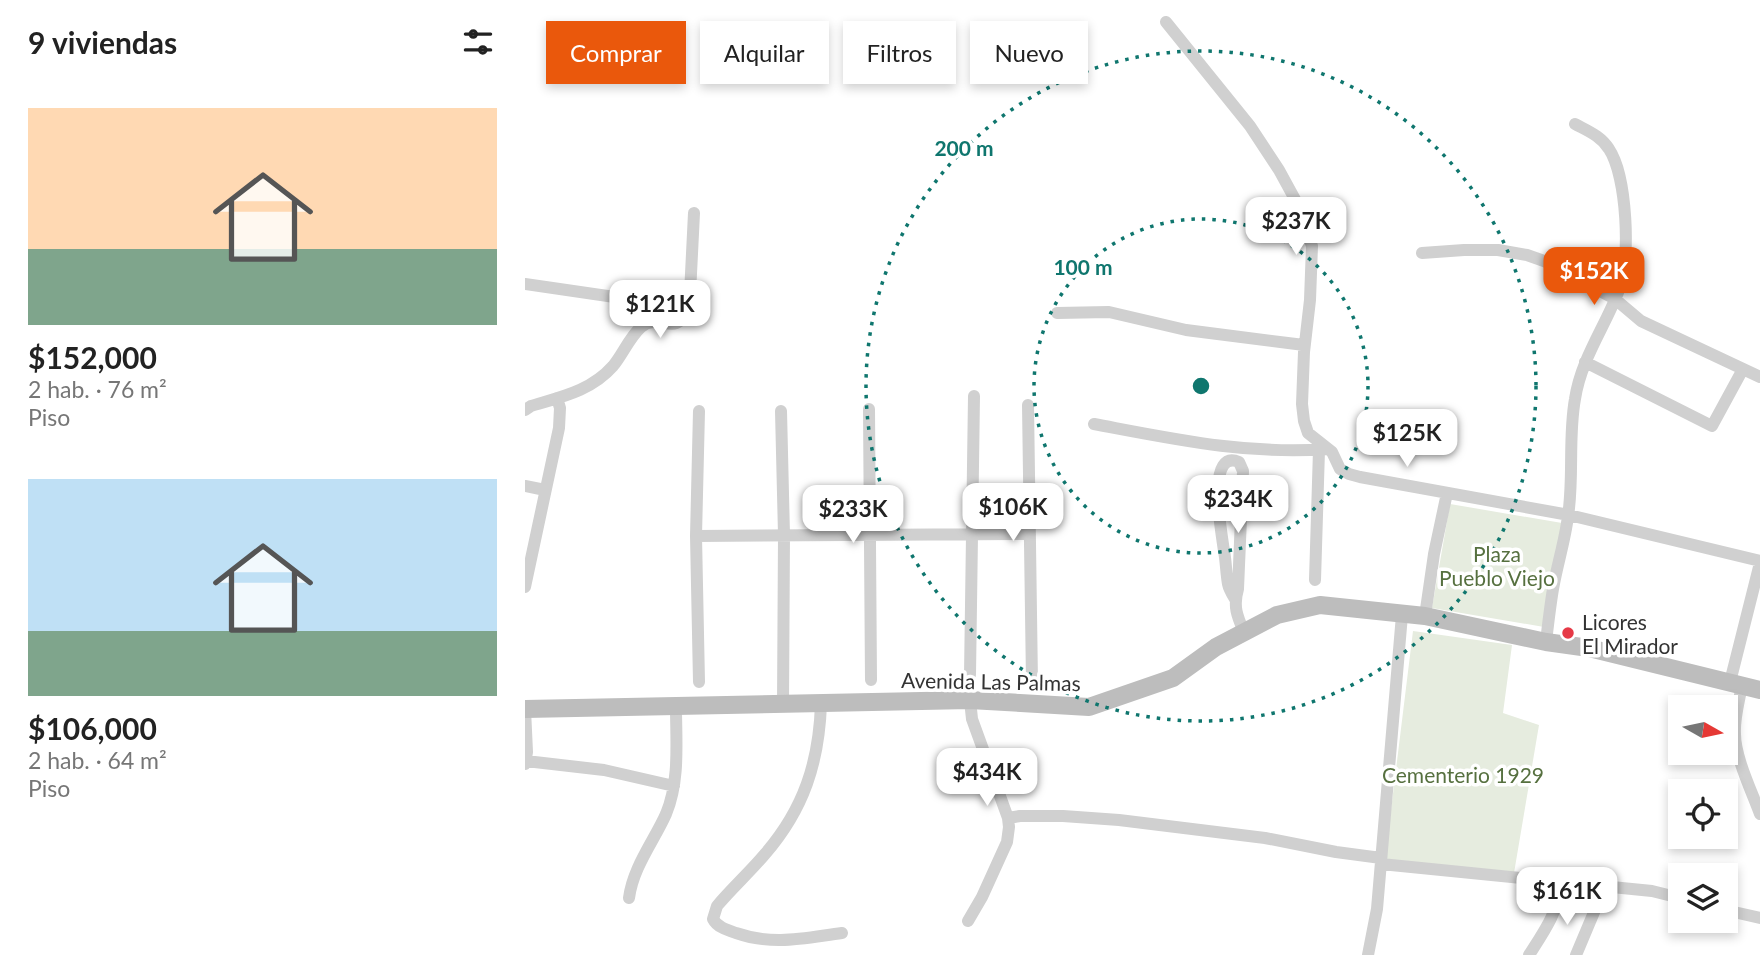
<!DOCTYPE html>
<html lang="es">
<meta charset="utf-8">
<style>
body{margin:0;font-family:Lato,sans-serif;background:#f2f2f2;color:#222;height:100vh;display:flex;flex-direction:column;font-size:26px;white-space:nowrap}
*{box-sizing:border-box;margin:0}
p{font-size:23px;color:#767676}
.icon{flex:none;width:38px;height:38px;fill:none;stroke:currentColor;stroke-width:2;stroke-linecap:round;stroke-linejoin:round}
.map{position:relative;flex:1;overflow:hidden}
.panel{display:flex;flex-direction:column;background:#fff;width:525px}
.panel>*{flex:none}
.banner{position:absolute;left:21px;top:21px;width:665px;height:63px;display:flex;gap:14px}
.needle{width:46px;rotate:99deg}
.buttons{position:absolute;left:1143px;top:695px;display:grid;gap:14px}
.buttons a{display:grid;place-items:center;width:70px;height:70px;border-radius:0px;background:#fff;box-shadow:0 4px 10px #0003;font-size:35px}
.price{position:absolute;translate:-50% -60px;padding:0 16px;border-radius:14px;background:#fff;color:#222;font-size:23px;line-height:46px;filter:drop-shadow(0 2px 4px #0008)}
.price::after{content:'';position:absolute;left:50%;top:42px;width:21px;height:16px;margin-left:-10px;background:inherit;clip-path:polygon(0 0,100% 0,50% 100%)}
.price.selected{background:#ea580c;color:#fff}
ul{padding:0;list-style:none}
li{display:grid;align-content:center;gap:14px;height:371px;padding:0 28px}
li span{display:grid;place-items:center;height:217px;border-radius:0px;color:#555}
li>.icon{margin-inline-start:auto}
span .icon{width:126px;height:126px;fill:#fffc;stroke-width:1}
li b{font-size:30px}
h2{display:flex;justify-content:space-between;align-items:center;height:84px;padding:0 28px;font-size:30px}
.chip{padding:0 24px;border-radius:0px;background:#fff;box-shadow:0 4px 10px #0003;font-size:24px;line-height:63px}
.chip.selected{background:#ea580c;color:#fff}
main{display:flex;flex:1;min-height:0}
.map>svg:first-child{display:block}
.green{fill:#e6ecdf}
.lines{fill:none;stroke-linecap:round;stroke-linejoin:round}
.street{stroke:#d0d0d0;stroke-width:12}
.secondary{stroke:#bdbdbd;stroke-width:18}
.ring{fill:none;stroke:#0f766e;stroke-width:3.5;stroke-dasharray:3.5 7}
.poi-dot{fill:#e63946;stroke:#fff;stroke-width:2.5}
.labels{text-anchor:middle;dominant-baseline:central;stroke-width:7;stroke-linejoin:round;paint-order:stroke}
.park-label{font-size:21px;fill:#56703f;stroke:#fff}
.poi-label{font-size:21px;fill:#333;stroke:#fff;text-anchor:start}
.street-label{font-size:21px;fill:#333;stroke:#fff}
.centre{fill:#0f766e;stroke:#fff;stroke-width:3.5}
.ring-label{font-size:21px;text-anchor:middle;font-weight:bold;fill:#0f766e;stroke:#fff;stroke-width:7;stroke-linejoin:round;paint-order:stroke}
</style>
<main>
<section class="panel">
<h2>9 viviendas<svg class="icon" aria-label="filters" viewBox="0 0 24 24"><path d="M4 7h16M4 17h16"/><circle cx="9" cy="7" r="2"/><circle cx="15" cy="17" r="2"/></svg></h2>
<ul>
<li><span style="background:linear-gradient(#ffd9b3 65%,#7fa58c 0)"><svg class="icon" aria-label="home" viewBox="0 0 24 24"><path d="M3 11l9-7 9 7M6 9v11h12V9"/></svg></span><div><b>$152,000</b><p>2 hab. · 76 m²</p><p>Piso</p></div></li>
<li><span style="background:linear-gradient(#bfe0f5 70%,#7fa58c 0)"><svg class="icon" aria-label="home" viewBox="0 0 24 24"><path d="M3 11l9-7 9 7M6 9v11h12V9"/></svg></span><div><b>$106,000</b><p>2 hab. · 64 m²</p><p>Piso</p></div></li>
</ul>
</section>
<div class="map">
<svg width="1235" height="955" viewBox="0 0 1235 955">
<rect width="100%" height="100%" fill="#fff"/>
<!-- green -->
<path class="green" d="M925,504L1037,523L1019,627L907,608Z
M888,631L987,645L978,713L1014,725L989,873L860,859Z"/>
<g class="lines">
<!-- street -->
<path class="street" d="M641,22L725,126L754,170L772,203L787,246L785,300L779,352L777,404L779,421L783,433L807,452L815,469L824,474L835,477L1044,515L1235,561
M897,253L939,250H973L1002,255L1019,261L1090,299L1116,321L1235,377
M0,284L110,300L119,307L124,322
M532,313L584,312L661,330L779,345
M1060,362L1187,426L1218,369
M503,405L507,682
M344,409L346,680
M0,410L6,406C36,397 66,391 88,366C98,354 104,338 116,327C137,310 157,346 165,294L169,213
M256,411L259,535L258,704
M569,424C649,439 722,455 803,449
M0,486L20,490
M171,536L505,534
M790,580L794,450
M0,587L34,428L35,408L32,398
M710,599C707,594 704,589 703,584C701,573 701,561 699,551C697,535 680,448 714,462L718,471L713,589C708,606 712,616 719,632
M900,616L909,554L922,493
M1021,642C1023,625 1025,607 1028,589C1032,565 1040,541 1043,516C1049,478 1043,437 1050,399C1056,359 1080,327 1094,290C1106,260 1102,176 1084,149C1076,136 1063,131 1050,124
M445,675L449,396
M174,682L171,536L174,411
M1205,682L1235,563
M1217,685C1214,702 1209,718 1210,734C1210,757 1227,792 1235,814
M296,704C294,762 279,809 240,854C225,872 207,888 192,906L188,919C192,927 202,930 211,933C249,946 279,938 317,933
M1,761L79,770L149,786
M0,764L2,752L0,709
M483,818L495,816H538L594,820L740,838L811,852L856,858
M856,864L1127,891L1155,898
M104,898C108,867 129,841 141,814C155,780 151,742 151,707
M1200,910L1235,918
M443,921L457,897L482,842L484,827L483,818L447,719L445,700
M843,955L852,909L877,615
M1004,955C1022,927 1031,915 1037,882
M1051,955L1075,898L1078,886"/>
<!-- secondary -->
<path class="secondary" d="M0,709L445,700L564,707L648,678L691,647L752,615L795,605L900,616L1021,642L1064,648L1235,690"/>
</g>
<!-- distance rings -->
<g class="ring">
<circle cx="676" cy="386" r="167"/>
<circle cx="676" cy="386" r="335"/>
</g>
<!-- markers -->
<circle class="poi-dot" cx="1043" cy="633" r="7"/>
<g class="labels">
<!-- park labels -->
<g class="park-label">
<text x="972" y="553">Plaza<tspan x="972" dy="24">Pueblo Viejo</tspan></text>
<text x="938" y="774">Cementerio 1929</text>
</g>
<!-- poi labels -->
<g class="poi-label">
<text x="1057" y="621">Licores<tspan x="1057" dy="24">El Mirador</tspan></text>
</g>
<!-- street labels -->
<g class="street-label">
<text transform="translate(466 681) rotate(1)">Avenida Las Palmas</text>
</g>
</g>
<circle cx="676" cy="386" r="10" class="centre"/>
<g class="ring-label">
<text x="439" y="156">200 m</text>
<text x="558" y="275">100 m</text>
</g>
</svg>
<div class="buttons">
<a><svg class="needle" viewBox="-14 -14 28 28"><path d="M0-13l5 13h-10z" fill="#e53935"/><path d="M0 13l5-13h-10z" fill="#767676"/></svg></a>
<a><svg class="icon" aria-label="locate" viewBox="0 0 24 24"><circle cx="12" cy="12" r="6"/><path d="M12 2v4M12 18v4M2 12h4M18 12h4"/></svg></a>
<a><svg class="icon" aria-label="layers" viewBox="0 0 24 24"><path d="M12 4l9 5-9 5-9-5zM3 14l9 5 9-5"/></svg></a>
</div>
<b class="price" style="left:771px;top:257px">$237K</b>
<b class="price selected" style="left:1069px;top:307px">$152K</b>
<b class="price" style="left:135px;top:340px">$121K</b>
<b class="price" style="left:882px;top:469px">$125K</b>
<b class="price" style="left:713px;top:535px">$234K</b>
<b class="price" style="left:488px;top:543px">$106K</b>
<b class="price" style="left:328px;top:545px">$233K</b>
<b class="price" style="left:462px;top:808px">$434K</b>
<b class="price" style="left:1042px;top:927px">$161K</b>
<div class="banner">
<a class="chip selected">Comprar</a>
<a class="chip">Alquilar</a>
<a class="chip">Filtros</a>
<a class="chip">Nuevo</a>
</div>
</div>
</main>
